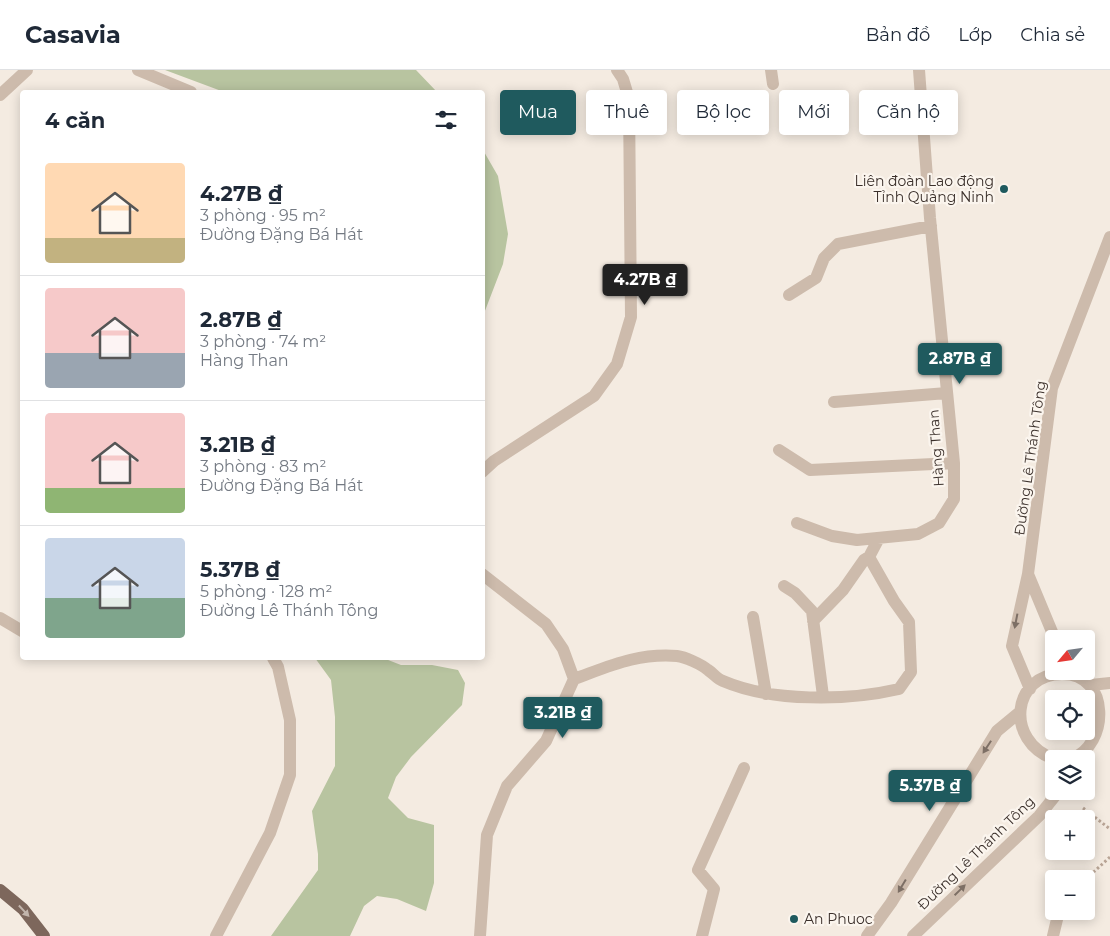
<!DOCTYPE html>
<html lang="vi">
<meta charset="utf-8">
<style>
body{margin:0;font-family:Montserrat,sans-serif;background:#f2f2f3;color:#1f2937;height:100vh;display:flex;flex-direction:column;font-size:19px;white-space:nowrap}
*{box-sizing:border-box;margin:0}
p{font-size:16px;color:#747a83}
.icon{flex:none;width:28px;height:28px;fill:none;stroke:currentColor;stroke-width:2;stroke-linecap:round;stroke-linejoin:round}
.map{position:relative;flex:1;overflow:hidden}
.drawer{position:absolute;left:20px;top:20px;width:465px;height:570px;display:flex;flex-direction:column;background:#fff;border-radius:5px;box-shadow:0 2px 12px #0003}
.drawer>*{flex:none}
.banner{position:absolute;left:500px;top:20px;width:475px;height:45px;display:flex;gap:10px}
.needle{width:32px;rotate:241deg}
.tools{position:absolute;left:1045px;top:560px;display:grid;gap:10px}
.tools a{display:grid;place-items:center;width:50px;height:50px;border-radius:5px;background:#fff;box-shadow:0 2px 12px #0003;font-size:25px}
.price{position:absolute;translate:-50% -42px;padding:0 11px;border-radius:5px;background:#1f5a5e;color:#fff;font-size:16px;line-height:32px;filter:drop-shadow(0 1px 2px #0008)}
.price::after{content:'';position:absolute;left:50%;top:30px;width:15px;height:11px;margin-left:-8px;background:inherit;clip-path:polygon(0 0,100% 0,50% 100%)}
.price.current{background:#222;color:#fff}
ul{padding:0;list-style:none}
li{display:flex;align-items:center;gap:15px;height:125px;padding:0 25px}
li+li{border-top:1px solid #e0e1e3}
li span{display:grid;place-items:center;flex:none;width:140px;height:100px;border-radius:5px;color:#555}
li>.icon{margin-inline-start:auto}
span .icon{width:60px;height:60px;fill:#fffc;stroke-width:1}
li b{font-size:21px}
h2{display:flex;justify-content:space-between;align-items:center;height:60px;padding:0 25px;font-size:21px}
.tag{padding:0 18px;border-radius:5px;background:#fff;box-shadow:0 2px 12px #0003;font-size:18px;line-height:45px}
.tag.current{background:#1f5a5e;color:#fff}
header{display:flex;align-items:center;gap:30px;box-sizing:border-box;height:70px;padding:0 25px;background:#fff;border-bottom:1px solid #e0e1e3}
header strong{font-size:24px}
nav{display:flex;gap:28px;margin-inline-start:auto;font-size:18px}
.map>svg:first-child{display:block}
.green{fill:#b8c4a0}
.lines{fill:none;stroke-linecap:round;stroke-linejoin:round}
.path{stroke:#b9a596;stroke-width:3;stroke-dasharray:2.5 2.5;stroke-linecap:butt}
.minor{stroke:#cdbbac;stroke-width:12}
.major{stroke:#7d675c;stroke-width:12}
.oneway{fill:#7d6f65}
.oneway2{fill:#c2b5ac}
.poi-dot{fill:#1f5a5e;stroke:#fbf5ee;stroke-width:2}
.labels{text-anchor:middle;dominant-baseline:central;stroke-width:4.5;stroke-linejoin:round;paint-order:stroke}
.poi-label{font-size:14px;fill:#3b302b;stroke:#fbf5ee;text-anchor:end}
.street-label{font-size:14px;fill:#3b302b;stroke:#fbf5ee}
</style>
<header>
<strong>Casavia</strong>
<nav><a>Bản đồ</a><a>Lớp</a><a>Chia sẻ</a></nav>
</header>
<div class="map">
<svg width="1110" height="866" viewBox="0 0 1110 866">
<rect width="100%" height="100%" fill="#f4ebe1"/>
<!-- green -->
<path class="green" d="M165,0H416L437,22H224Z
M483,80L498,106L508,164L503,194L483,246Z
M315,588H383L401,595H432L458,600L465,613L462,635L411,687L396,707L388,728L408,748L434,755V813L426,841L397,829L377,826L364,836L350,866H271L318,800V784L312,741L335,696V647L331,610Z"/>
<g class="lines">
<!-- path -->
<path class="path" d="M1083,738L1110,759
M1086,809L1110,787"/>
<!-- minor -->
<path class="minor" d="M138,0L191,22
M771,0L773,14
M0,25L27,0
M789,225L816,208L824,188L838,174L931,156
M834,332L947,323
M779,380L810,400L954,393
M482,402L494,391L594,326L617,294L631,247L629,29L623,9L617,0
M797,453L832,466L857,470L918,464L939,453L954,429V393L930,148L919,0
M1028,504L1055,569
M784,516L795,523L812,541L823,626
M753,547L766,624
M0,548L22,561
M813,551L843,520L864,490L869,487
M574,609C610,596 637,583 677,586C685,587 701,594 708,600C713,603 717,609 723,611C772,632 847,631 899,619L911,602L909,552L894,531L869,487L879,468
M1091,615L1110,613
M1030,619L1012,576L1028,504L1052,318L1110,167
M1054,689C1004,671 1012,603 1063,604C1110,604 1110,675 1071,689
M216,866L270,763L290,705V650L278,597L273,588
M480,866L487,765L507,716L546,671L574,609L563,579L546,554L482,504
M702,866L714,819L698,800L744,698
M867,866L891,833L997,661L1020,642
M913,866L1039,746L1059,721
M1053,866L1059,841"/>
<!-- major -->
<path class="major" d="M0,820L23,839L44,866"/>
</g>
<!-- one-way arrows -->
<defs><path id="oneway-solid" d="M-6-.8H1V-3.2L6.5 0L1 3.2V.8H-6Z" transform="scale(1.25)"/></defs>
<g class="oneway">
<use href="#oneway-solid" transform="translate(1016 551) rotate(101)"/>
<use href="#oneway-solid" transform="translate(987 677) rotate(123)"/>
<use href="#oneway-solid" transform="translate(902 816) rotate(121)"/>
<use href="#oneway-solid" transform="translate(960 820) rotate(-44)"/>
</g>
<use class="oneway2" href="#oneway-solid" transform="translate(24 841) rotate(47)"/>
<!-- markers -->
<g class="poi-dot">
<circle cx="1004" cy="119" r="5"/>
<circle cx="794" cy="849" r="5"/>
</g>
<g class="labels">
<!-- poi labels -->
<g class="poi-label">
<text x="994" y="111">Liên đoàn Lao động<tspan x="994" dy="16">Tỉnh Quảng Ninh</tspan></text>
<text x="804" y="849" text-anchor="start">An Phuoc</text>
</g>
<!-- street labels -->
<g class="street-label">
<text transform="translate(936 378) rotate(-94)">Hàng Than</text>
<text transform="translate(1030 388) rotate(-82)">Đường Lê Thánh Tông</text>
<text transform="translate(976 783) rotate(-44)">Đường Lê Thánh Tông</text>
</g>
</g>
</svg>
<div class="tools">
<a><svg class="needle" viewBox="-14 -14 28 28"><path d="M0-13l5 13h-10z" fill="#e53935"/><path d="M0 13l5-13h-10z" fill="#747a83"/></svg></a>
<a><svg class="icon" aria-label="locate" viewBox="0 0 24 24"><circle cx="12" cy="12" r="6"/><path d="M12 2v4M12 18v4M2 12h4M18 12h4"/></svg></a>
<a><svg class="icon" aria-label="layers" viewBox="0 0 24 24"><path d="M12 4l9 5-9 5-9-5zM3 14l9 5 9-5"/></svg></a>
<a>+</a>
<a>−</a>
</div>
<b class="price current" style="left:645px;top:236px">4.27B ₫</b>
<b class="price" style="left:960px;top:315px">2.87B ₫</b>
<b class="price" style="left:563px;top:669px">3.21B ₫</b>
<b class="price" style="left:930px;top:742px">5.37B ₫</b>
<div class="banner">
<a class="tag current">Mua</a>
<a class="tag">Thuê</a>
<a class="tag">Bộ lọc</a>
<a class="tag">Mới</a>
<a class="tag">Căn hộ</a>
</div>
<section class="drawer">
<h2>4 căn<svg class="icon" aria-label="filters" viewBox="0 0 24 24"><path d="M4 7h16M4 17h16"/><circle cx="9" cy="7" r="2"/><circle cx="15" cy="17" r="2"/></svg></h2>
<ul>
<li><span style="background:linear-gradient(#ffd9b3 75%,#c2b280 0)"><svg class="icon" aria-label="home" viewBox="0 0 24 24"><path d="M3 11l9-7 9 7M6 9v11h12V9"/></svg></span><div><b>4.27B ₫</b><p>3 phòng · 95 m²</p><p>Đường Đặng Bá Hát</p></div></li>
<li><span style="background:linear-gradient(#f6c9c9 65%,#9aa5b1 0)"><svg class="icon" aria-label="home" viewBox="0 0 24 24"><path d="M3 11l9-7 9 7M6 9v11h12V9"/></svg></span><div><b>2.87B ₫</b><p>3 phòng · 74 m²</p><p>Hàng Than</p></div></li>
<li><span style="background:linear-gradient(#f6c9c9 75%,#8fb573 0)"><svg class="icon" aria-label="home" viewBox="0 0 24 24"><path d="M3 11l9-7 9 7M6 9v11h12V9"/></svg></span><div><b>3.21B ₫</b><p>3 phòng · 83 m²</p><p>Đường Đặng Bá Hát</p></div></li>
<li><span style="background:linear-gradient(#c9d6e8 60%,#7fa58c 0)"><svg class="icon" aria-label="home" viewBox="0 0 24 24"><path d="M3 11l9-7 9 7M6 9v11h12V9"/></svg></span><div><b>5.37B ₫</b><p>5 phòng · 128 m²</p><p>Đường Lê Thánh Tông</p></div></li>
</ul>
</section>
</div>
